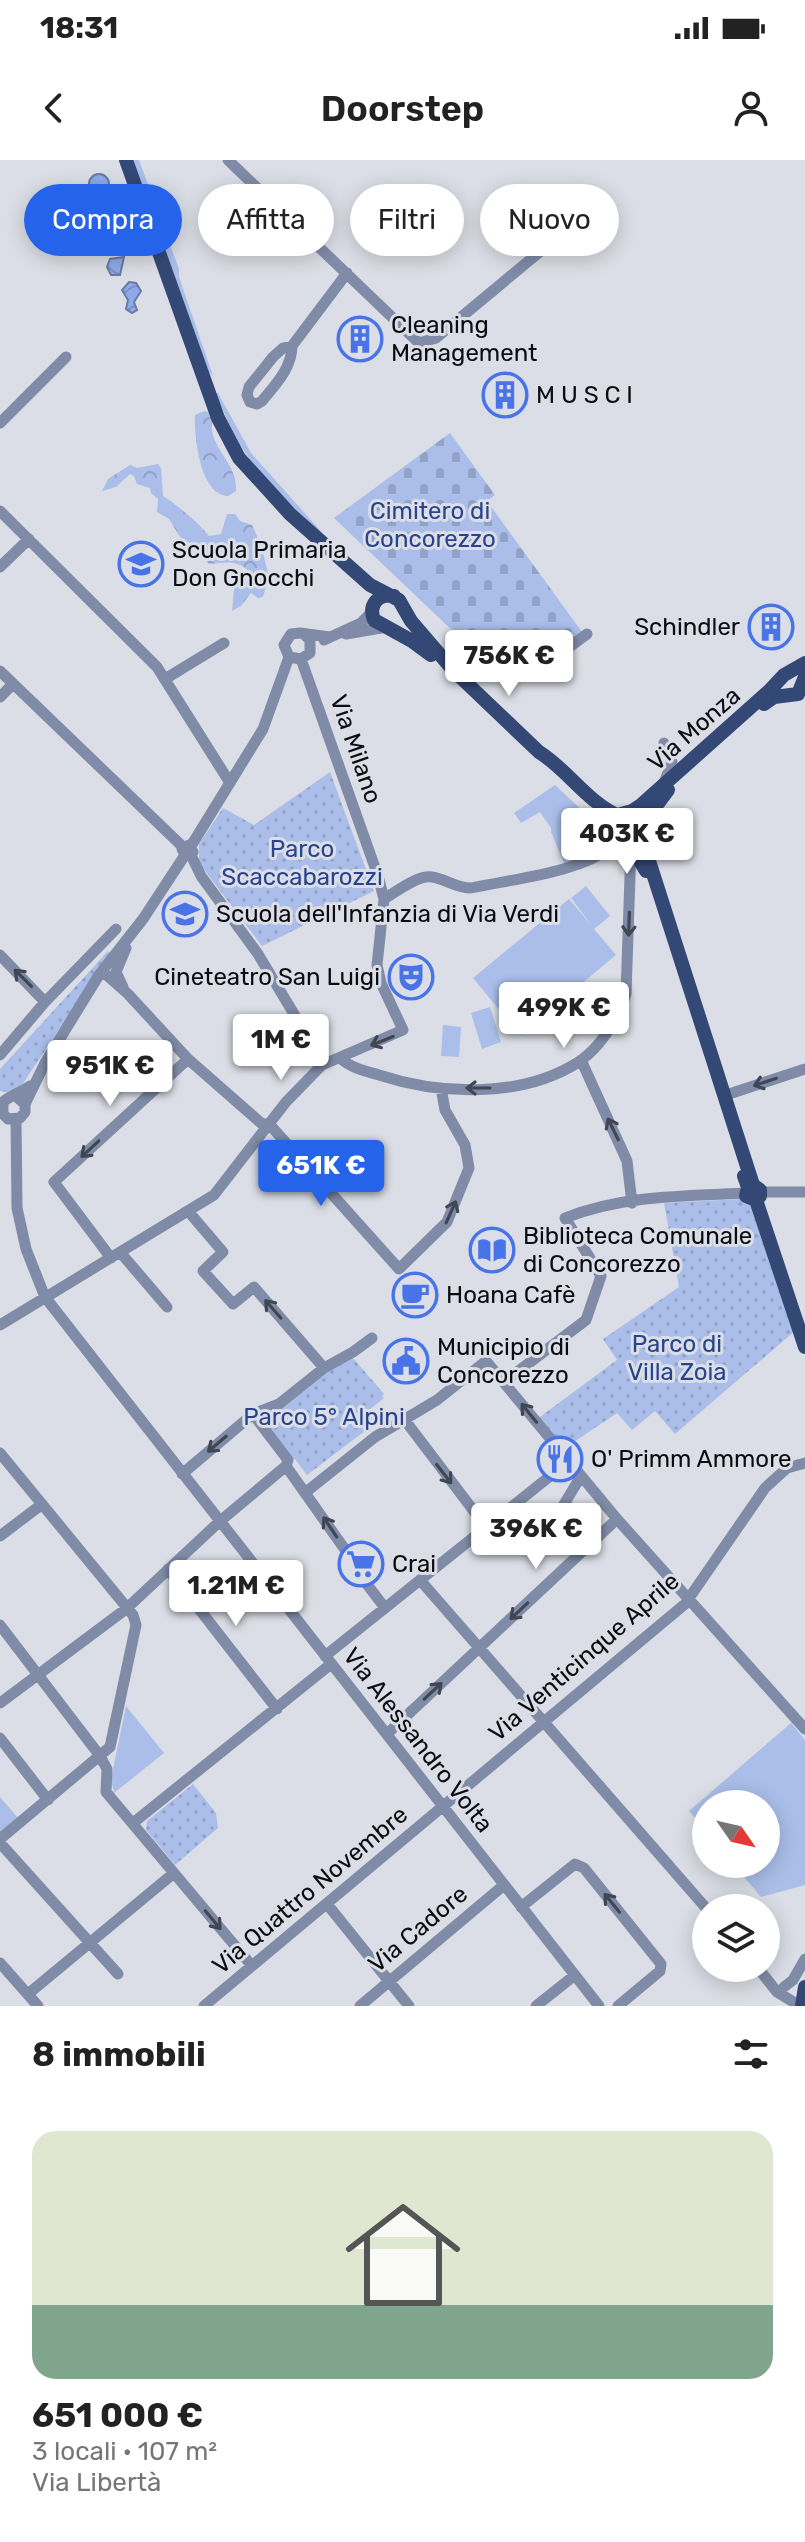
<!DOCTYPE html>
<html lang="it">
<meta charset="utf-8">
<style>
body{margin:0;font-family:Rubik,sans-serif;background:#f2f2f2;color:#222;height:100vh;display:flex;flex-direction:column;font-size:30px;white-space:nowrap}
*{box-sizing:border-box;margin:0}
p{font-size:26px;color:#767676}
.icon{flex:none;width:44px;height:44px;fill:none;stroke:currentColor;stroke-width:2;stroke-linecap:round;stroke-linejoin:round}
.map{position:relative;height:1846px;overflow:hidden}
.panel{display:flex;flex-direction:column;background:#fff;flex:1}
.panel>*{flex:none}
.banner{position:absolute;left:24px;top:24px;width:758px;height:72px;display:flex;gap:16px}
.needle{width:52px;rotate:124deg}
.controls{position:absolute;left:692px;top:1630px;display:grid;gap:16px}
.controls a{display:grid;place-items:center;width:88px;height:88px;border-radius:50%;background:#fff;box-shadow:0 4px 20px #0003;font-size:40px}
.price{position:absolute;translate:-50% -68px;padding:0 18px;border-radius:8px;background:#fff;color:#222;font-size:26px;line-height:52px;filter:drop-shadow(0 2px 4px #0008)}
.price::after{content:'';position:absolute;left:50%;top:48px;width:24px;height:18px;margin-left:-12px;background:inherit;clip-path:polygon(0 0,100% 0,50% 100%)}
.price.current{background:#2563eb;color:#fff}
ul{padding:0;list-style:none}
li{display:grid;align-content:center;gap:16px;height:424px;padding:0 32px}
li span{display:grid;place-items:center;height:248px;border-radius:24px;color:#555}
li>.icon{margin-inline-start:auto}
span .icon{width:144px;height:144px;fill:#fffc;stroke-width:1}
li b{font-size:34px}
h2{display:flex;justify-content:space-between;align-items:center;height:96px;padding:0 32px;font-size:34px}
.chip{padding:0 28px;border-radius:36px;background:#fff;box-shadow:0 4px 20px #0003;font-size:28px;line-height:72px}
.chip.current{background:#2563eb;color:#fff}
.status{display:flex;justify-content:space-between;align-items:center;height:56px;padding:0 40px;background:#fff;direction:ltr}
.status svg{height:22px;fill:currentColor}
header{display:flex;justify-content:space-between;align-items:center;height:104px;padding:0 32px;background:#fff;font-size:36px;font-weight:600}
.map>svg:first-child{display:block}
.green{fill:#aabee9}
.forest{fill:url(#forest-crowns)}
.cemetery{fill:url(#cemetery-stones)}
.park{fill:url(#park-dots)}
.water{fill:url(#water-waves);stroke:#677ba7;stroke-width:2}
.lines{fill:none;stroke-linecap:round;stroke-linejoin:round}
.minor{stroke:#808ca7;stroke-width:11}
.major{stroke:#344876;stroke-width:14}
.oneway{stroke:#404653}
.labels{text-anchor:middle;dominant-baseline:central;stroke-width:6;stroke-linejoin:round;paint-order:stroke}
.poi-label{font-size:24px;fill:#0b0c0f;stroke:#dbdee6;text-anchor:start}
.park-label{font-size:24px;fill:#28448d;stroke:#dbdee6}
.street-label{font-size:24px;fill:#0b0c0f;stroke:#dbdee6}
</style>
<div class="status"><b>18:31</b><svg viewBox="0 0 49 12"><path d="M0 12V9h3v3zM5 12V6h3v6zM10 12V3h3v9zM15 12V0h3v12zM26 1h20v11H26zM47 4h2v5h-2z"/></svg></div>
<header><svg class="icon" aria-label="back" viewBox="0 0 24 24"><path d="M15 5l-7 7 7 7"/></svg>Doorstep<svg class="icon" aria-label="person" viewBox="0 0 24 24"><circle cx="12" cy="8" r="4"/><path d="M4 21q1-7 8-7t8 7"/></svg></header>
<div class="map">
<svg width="805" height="1846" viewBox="0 0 805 1846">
<defs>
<pattern id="forest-crowns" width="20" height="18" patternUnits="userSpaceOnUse" patternTransform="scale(2)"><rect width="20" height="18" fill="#aabee9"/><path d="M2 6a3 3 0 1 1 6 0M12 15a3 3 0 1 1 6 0" fill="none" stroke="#91a2c7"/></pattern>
<pattern id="cemetery-stones" width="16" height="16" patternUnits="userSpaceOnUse" patternTransform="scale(2)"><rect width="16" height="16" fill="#aabee9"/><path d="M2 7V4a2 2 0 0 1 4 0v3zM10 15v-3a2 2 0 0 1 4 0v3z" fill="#91a2c7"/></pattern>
<pattern id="park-dots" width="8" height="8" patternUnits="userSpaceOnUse" patternTransform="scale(2)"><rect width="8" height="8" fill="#aabee9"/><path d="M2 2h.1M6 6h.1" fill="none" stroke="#91a2c7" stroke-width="1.8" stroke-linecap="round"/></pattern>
<pattern id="water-waves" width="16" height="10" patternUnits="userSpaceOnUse" patternTransform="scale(2)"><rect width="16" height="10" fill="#8eaae8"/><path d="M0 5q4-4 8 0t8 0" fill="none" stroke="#7991c6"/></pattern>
</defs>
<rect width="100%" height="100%" fill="#dbdee6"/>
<!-- green -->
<path class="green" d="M133,0H139L179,109V117L213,216L209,212Z
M216,233H218L251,293L326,377C271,328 243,304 216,233Z
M555,625L614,680L564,703L551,672V668L540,652L521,663L514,653Z
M586,726L610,756L594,769L616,795L520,875L473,818L569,739L592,766L571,738Z
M490,847L501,882L482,889L471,853Z
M443,865L461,867L459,897L441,896Z
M126,1546L164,1593L114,1633L111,1619Z
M791,1563L805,1580V1725L761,1737L733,1704H766V1644H706V1671L689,1651Z
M0,1637L18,1658L0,1673Z"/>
<!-- forest -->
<path class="forest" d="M204,251L209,252L213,258C213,262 211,267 212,271C216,292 238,307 236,331L228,336C200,335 194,277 195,255Z
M158,304L161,308L163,336C175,343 201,365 209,376L221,374L227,354H235L240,361L252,365L261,385L269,417L263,437L258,438L251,433L241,446L232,451L234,429L249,419V411C236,399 225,403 209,404L196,387L180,377L169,359L157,352L158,339L151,333L150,328L137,324L134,316L130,314L116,327L102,331L108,319L130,305L137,308Z"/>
<!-- cemetery -->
<path class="cemetery" d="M450,273L495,335L487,341L582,472L507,528L465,469L456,474L334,358Z"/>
<!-- park -->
<path class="park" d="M330,612L374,731L262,786L199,703V684L223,648L254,665Z
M108,791L110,793L20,928L7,932L0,931V909Z
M741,1039L752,1046L795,1171L675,1274L655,1251L632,1270L617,1253L562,1290L537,1259L617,1200L603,1179L679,1127L664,1043Z
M353,1198L384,1234L382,1236L384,1238L369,1250L378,1261L307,1315L295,1299L288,1298L258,1259L327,1210Z
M193,1624L216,1653L218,1668L175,1705L146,1670L147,1661Z"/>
<!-- water -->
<path class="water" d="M89 24a10 10 0 1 1 20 0a10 10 0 1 1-20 0Z
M124,97L120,115H111L107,107L110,99Z
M129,122L136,123L141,131L134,142L137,150L132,153L126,149L128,140L122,130Z"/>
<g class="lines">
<!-- minor -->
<path class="minor" d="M228,0L419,183L436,178L566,70
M292,186C292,208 275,225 262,241L257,244L250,242L247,235L249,227L273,197L283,188L292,186L347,113
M0,263L66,197
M0,351L157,507L230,623
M0,407L29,379
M304,474L310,480V493L301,499L289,497L284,485L291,474L300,473L330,477
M346,474L387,467
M324,480L361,463L372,452
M557,496L587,474
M0,511L183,687
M165,519L224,483
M0,537L13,524
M664,623L672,602L664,583
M191,686L263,569L289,497
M191,695L201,716L258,794L318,894L322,905
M384,739C396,732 417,715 432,717C446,719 456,728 471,728C517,718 576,714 615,685
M0,795L45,842
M102,811L128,834L188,899L261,963L270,965L399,1109L447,1062L469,1008L465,985L445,950L441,928
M123,827L116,812L126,788
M0,895L45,842L116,769
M340,898C351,908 365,911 379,915C440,935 521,938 577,903C602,887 616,861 626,834L631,687
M581,900L627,1001L632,1043
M726,935L805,909
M17,937L25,944V952L20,958L8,959L3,954V942C9,936 22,932 30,926
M25,944L45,903L99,815L143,759L185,695L193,692L189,685L182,689L185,695
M16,960L17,1048L26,1089L45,1137L599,1846
M761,1032H805
M188,1051L223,1092L203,1111L233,1144L254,1127L324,1208
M120,1092L167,1147
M111,1098L54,1022L188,899
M0,1165L214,1035L286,942L322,905L403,870L381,823L377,805L384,739L378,716L301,499
M504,1222L586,1160L601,1116L565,1058C622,1035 686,1036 746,1033
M253,1254L288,1300L286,1306L346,1391L350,1402L385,1448
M404,1259L486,1367
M0,1293L133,1455L136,1465L110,1587L0,1679
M182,1314L253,1254L279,1244L324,1208L353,1192L372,1178
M306,1332L375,1277L437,1240L486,1201L617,1359L805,1569
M560,1351L581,1316
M0,1376L41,1345
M168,1409L277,1549
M420,1420L706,1748
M0,1465L100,1596L107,1609L106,1632L252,1806
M325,1496L569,1301
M0,1543L126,1449L219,1362L286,1306
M387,1574L617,1359
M0,1578L48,1640
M133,1663L331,1504
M0,1683L118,1814
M327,1744L409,1846
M521,1747L575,1704L584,1708L661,1804L660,1811L618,1846
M0,1803L38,1846
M758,1808L777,1832L800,1846
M784,1827L793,1820L805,1799
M28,1834L174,1713
M204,1846L685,1444L765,1328L787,1308L805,1303
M360,1846L504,1725
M536,1846L575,1815"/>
<!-- major -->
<path class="major" d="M126,0L218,258L239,298L290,354L370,425L399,440L411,461L454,511L539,592C568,610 587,642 619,656
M394,436C378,433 368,445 374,460L412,481L431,495
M764,544L774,537L798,534L805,517
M644,662L668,630
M641,676L753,1025L760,1030V1036L756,1040
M646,711L631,686L618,675L615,666L621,654L632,651L641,645L769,531L784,515L805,503
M744,1016L748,1027L746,1036L756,1040L805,1187
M802,1846L805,1827"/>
</g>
<!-- one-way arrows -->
<defs><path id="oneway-shaft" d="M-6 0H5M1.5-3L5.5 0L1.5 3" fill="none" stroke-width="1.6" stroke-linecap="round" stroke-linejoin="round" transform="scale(2)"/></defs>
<g class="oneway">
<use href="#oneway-shaft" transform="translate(629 764) rotate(92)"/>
<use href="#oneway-shaft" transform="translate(23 818) rotate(-135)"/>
<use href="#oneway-shaft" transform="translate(382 881) rotate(158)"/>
<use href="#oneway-shaft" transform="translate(765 922) rotate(162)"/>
<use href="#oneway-shaft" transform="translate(478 928) rotate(180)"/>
<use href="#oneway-shaft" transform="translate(613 969) rotate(-116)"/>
<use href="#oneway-shaft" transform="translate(90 989) rotate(137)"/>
<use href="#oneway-shaft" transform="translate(451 1052) rotate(-66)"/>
<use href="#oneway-shaft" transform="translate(273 1149) rotate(-131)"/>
<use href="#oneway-shaft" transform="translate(529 1253) rotate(-129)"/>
<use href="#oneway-shaft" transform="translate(217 1284) rotate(140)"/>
<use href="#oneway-shaft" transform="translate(444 1314) rotate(52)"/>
<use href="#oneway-shaft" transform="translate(330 1367) rotate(-124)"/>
<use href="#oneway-shaft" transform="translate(519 1451) rotate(137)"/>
<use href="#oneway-shaft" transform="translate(433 1531) rotate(-43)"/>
<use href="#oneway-shaft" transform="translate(612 1743) rotate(-129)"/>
<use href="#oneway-shaft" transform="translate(213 1760) rotate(50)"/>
</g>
<!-- icons -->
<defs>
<g id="building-ring" transform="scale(2.3)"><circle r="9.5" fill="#dbdee6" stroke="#4874e7" stroke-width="1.5"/><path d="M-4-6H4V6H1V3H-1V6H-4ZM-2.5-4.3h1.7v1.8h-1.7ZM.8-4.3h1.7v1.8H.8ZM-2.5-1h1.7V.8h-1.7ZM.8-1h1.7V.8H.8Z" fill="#4874e7"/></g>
<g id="school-ring" transform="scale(2.3)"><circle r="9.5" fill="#dbdee6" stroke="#4874e7" stroke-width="1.5"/><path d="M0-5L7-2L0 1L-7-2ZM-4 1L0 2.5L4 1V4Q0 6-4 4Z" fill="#4874e7"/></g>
<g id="theatre-ring" transform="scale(2.3)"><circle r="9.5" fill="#dbdee6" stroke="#4874e7" stroke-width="1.5"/><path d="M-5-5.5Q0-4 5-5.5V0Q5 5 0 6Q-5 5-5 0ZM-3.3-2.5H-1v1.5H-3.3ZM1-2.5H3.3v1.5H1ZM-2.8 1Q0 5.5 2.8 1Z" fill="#4874e7"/></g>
<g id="library-ring" transform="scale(2.3)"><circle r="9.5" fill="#dbdee6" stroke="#4874e7" stroke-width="1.5"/><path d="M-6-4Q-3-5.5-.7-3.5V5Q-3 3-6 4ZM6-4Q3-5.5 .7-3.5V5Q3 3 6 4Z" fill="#4874e7"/></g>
<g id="cafe-ring" transform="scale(2.3)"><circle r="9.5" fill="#dbdee6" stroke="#4874e7" stroke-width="1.5"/><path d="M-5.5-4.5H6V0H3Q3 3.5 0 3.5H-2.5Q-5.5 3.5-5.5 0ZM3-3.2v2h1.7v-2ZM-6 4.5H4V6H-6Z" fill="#4874e7"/></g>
<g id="civic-ring" transform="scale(2.3)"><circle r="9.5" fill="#dbdee6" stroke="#4874e7" stroke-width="1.5"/><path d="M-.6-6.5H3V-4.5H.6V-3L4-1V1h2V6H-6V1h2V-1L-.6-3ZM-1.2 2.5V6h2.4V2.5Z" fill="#4874e7"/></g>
<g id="restaurant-ring" transform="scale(2.3)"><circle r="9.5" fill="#dbdee6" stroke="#4874e7" stroke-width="1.5"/><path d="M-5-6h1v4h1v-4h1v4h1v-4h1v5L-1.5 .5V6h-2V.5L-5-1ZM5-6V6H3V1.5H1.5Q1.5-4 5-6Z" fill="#4874e7"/></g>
<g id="supermarket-ring" transform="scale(2.3)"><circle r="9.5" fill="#dbdee6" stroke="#4874e7" stroke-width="1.5"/><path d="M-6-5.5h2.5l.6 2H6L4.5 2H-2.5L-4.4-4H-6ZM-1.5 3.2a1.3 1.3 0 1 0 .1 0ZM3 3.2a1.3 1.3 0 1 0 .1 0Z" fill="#4874e7"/></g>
</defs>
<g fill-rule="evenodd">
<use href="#building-ring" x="360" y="179"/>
<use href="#building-ring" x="505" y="235"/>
<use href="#school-ring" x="141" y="404"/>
<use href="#building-ring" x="771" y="467"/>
<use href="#school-ring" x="185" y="754"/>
<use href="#theatre-ring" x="411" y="817"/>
<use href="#library-ring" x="492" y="1090"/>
<use href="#cafe-ring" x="415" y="1135"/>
<use href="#civic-ring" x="406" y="1201"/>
<use href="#restaurant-ring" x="560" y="1299"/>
<use href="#supermarket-ring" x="361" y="1404"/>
</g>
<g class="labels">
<!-- poi labels -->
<g class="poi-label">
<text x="391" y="165">Cleaning<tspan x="391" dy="28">Management</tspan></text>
<text x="536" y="235">M U S C I</text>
<text x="172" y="390">Scuola Primaria<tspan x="172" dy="28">Don Gnocchi</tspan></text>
<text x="740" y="467" text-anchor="end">Schindler</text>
<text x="216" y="754">Scuola dell'Infanzia di Via Verdi</text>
<text x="380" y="817" text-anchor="end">Cineteatro San Luigi</text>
<text x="523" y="1076">Biblioteca Comunale<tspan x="523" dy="28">di Concorezzo</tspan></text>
<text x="446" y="1135">Hoana Cafè</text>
<text x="437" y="1187">Municipio di<tspan x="437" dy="28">Concorezzo</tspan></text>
<text x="591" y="1299">O' Primm Ammore</text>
<text x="392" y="1404">Crai</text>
</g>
<!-- park labels -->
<g class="park-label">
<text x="430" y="351">Cimitero di<tspan x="430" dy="28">Concorezzo</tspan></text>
<text x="302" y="689">Parco<tspan x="302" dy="28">Scaccabarozzi</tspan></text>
<text x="677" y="1184">Parco di<tspan x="677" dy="28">Villa Zoia</tspan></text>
<text x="324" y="1257">Parco 5° Alpini</text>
</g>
<!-- street labels -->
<g class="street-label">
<text transform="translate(694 569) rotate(-41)">Via Monza</text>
<text transform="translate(356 589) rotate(71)">Via Milano</text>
<text transform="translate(584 1497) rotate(-41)">Via Venticinque Aprile</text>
<text transform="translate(418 1580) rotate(52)">Via Alessandro Volta</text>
<text transform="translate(310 1730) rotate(-40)">Via Quattro Novembre</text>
<text transform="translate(418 1769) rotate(-40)">Via Cadore</text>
</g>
</g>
</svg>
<div class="controls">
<a><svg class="needle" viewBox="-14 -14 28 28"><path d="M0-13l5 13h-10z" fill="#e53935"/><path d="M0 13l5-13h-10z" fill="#767676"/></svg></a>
<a><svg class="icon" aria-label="layers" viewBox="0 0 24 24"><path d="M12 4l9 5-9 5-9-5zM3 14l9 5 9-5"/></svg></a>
</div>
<b class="price" style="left:509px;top:538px">756K €</b>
<b class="price" style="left:627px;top:716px">403K €</b>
<b class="price" style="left:564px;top:890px">499K €</b>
<b class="price" style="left:281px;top:922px">1M €</b>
<b class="price" style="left:110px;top:948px">951K €</b>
<b class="price current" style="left:321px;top:1048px">651K €</b>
<b class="price" style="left:536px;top:1411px">396K €</b>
<b class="price" style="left:236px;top:1468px">1.21M €</b>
<div class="banner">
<a class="chip current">Compra</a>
<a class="chip">Affitta</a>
<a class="chip">Filtri</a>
<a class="chip">Nuovo</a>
</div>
</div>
<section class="panel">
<h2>8 immobili<svg class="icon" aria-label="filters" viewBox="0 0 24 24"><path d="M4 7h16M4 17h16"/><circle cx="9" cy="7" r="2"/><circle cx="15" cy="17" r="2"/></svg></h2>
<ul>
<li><span style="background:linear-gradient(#dfe7d0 70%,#7fa58c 0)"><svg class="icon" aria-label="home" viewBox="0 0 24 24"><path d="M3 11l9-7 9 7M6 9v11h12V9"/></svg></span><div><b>651 000 €</b><p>3 locali · 107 m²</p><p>Via Libertà</p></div></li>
</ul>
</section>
